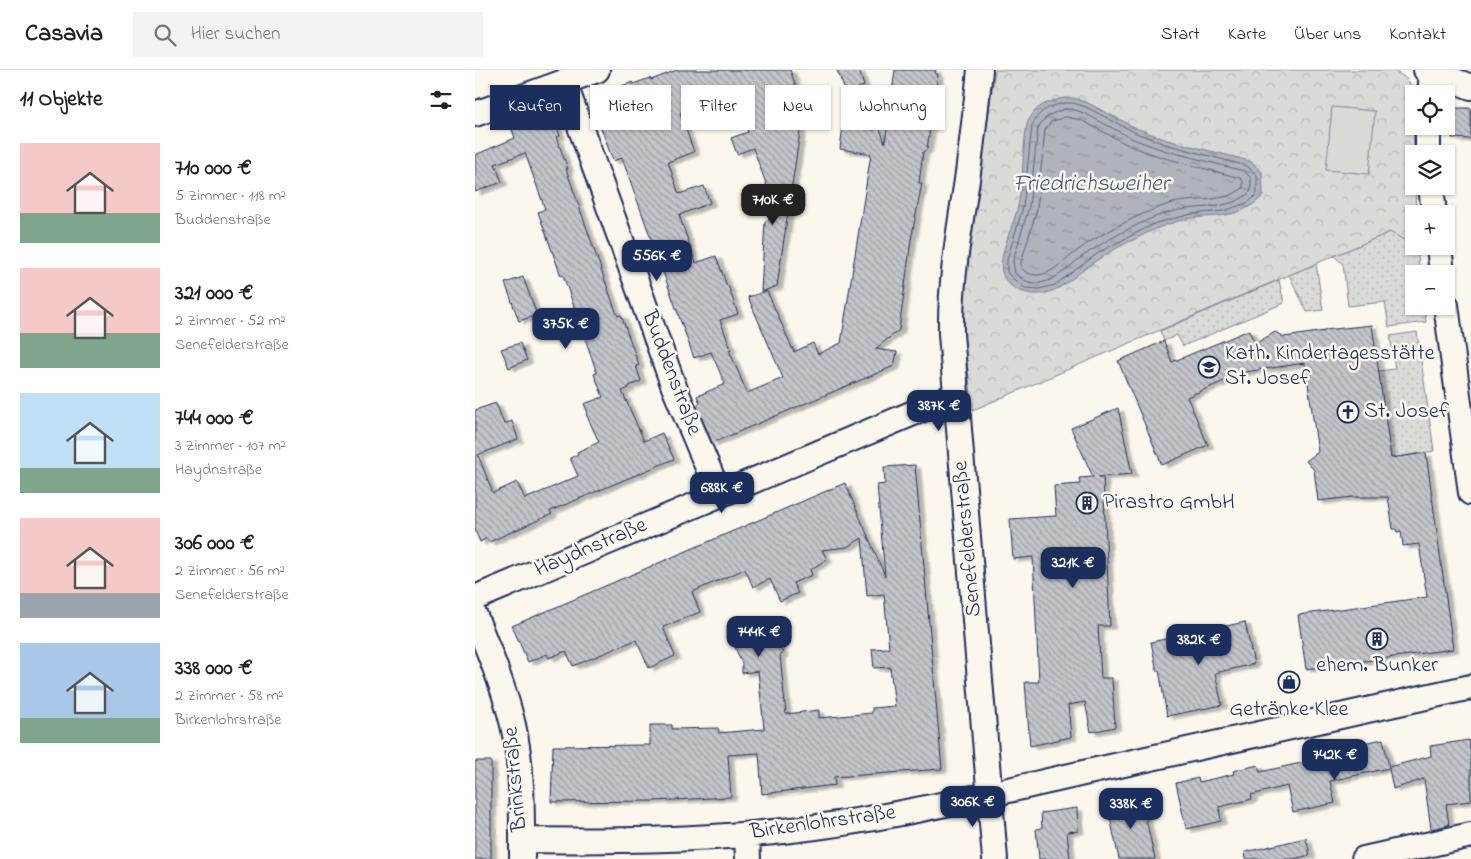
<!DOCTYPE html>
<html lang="de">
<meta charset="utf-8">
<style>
body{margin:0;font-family:"Indie Flower",sans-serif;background:#f2f2f2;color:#202124;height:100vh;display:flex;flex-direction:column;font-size:19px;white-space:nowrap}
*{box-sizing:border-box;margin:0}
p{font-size:16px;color:#757577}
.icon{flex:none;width:28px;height:28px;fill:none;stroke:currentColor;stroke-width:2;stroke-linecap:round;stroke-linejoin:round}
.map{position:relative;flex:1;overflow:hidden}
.sheet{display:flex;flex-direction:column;background:#fff;width:475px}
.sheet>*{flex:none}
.top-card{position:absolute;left:15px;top:15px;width:475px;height:45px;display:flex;gap:10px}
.controls{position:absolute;left:930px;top:15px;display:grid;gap:10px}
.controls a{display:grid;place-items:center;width:50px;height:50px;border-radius:0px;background:#fff;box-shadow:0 1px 4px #0004;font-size:25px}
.price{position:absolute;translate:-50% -42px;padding:0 11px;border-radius:10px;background:#1b2f5e;color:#fff;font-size:16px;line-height:32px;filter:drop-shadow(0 1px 2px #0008)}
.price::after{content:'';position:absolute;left:50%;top:30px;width:15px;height:11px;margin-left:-8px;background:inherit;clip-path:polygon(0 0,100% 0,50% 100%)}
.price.current{background:#222;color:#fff}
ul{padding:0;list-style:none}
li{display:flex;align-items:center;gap:15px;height:125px;padding:0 20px}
li span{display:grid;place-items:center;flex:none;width:140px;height:100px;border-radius:0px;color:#555}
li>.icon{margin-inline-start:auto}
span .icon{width:60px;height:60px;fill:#fffc;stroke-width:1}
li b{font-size:21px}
h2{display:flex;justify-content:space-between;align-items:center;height:60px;padding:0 20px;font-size:21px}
.chip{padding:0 18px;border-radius:0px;background:#fff;box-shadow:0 1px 4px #0004;font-size:18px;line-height:45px}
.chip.current{background:#1b2f5e;color:#fff}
header{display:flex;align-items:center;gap:30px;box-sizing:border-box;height:70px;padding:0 25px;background:#fff;border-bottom:1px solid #e0e0e0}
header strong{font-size:24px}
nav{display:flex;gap:28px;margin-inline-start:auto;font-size:18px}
.search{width:350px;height:45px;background:#f2f2f2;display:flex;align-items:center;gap:12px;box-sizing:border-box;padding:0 18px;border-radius:0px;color:#757577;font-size:19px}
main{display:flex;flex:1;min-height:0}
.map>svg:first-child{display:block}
.grass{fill:url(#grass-dots);stroke:#7a849a}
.park{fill:url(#park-crowns);stroke:#7a849a}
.garden{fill:#dadad7;stroke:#7a849a}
.water{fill:url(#water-ripples);stroke:#747e96}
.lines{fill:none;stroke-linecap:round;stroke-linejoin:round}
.shore{stroke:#566483;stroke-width:1}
.building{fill:url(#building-back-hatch);stroke:#1b2f5e;filter:url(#shadow)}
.minor-casing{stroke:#1b2f5e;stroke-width:28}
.minor{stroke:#fbf7ec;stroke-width:24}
.labels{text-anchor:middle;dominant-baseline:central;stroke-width:5;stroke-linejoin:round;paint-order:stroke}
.poi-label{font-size:22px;fill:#1b2f5e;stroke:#fbf7ec;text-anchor:start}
.street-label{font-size:22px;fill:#1b2f5e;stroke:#fbf7ec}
.water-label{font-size:24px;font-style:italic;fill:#47577a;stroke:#fbf7ec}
</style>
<header>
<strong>Casavia</strong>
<div class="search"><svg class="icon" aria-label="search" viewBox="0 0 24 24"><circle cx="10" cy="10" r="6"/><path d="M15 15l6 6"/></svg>Hier suchen</div>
<nav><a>Start</a><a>Karte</a><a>Über uns</a><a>Kontakt</a></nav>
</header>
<main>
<section class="sheet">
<h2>11 Objekte<svg class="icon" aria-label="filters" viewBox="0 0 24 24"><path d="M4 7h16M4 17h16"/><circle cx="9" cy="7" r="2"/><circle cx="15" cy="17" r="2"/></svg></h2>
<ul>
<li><span style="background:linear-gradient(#f6c9c9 70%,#7fa58c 0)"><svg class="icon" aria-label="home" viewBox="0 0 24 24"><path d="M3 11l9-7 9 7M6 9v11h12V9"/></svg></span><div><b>710 000 €</b><p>5 Zimmer · 118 m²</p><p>Buddenstraße</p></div></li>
<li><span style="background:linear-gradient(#f6c9c9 65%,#7fa58c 0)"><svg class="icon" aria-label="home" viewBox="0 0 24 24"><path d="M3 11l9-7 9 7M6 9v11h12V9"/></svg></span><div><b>321 000 €</b><p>2 Zimmer · 52 m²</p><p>Senefelderstraße</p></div></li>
<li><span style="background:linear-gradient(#bfe0f5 75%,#7fa58c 0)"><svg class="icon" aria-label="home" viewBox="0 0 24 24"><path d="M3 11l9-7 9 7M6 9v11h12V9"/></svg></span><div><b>744 000 €</b><p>3 Zimmer · 107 m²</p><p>Haydnstraße</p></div></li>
<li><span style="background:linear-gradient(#f6c9c9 75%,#9aa5b1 0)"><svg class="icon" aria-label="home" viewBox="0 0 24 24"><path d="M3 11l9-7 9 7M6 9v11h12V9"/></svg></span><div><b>306 000 €</b><p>2 Zimmer · 56 m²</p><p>Senefelderstraße</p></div></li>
<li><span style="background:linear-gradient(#a9c7e8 75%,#7fa58c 0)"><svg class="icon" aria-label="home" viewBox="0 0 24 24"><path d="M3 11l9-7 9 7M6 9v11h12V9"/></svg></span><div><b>338 000 €</b><p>2 Zimmer · 58 m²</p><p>Birkenlohrstraße</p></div></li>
</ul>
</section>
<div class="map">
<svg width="996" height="789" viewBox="0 0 996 789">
<defs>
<pattern id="grass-dots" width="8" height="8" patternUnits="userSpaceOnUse" patternTransform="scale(1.25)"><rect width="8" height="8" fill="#dadad7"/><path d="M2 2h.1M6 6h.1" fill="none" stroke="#babbbb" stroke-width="1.8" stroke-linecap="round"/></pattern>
<pattern id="park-crowns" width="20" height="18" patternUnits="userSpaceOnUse" patternTransform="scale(1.25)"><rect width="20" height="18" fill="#dadad7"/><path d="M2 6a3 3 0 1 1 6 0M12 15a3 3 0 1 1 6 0" fill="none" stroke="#babbbb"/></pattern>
<pattern id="water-ripples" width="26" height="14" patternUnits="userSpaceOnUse" patternTransform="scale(1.25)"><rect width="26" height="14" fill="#afb3bb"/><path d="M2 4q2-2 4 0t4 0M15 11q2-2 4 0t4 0" fill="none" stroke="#8e929b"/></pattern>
<pattern id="building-back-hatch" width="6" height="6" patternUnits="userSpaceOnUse" patternTransform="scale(1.25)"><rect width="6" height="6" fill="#c3c5c9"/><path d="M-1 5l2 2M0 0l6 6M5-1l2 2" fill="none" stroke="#9ea0a6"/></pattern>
<filter id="shadow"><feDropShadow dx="5.5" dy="3" stdDeviation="1" flood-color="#0004"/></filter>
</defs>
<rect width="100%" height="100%" fill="#fbf7ec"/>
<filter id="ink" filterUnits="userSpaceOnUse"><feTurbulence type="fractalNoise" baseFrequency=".02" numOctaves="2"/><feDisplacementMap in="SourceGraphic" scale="10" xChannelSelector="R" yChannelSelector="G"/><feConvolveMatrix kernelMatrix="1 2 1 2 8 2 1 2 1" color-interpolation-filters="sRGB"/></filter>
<g filter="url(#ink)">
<!-- grass -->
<path class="grass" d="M915,162L942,177L945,204H939V236H949L951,252L914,257L910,232L873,236L868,194L859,186Z
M841,194L848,240L832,242L814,205Z
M804,210L809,233L708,276L702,265L689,271L685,261Z
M942,262L959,381L916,388L903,301L920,299L915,266Z"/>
<!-- park -->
<path class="park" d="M520,0H915C926,4 932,7 937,18L941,144H939V176L915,162L498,340L488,260L490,198Z"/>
<!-- garden -->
<path class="garden" d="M857,37L900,41L894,104L851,100Z"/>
<!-- water -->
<path class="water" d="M589,28H599L613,33L663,59L692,70L775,91L787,102L788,126C765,148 747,145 718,148C699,151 681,158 664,167C647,175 630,184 615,195C602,204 590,217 574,222C558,228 532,221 527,202C523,186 539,154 543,136C549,109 547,81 552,54C561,35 569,33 589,28Z"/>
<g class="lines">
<!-- shore -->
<path class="shore" d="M589,33H598L611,37L661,63L690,74L772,96L782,105V124L774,132L749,141L717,144L681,153L626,181L580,215L564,219L550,218L535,206L532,202V190L548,137L557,56C564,40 573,37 589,33Z
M590,39H597L609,43L658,69L688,80L769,101L776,108V121C757,141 724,135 700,141C680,145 662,155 644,164C631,171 620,178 608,186C588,201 565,228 540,203L538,191L554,137L563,58C569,46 578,43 590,39Z
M591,47L606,50L655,76L686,87L765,108L768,111V118C749,133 721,128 698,133C676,139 654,150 634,161C623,167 612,173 602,181C586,193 565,217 546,198V193L562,139L570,60L576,52Z"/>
</g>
<!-- building -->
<path class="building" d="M202,0H315L329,39L311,46L327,48L302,216L286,222L290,151L303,146L278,78L262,84L256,68L273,62L260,23L205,43L219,82L193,92L204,124L229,116L235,133L204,145L221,193L241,186L252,216L253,215L263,244L245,250L256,279L254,280L272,323L308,308L273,227L292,221L319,282L338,273L343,284L366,273L396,84L365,79L368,55L400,60L402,50L410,73L420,0H461L460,4H463L452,79L448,82L444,113H447L436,170L424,260L400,279L422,282L419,296L237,373L221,335L225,333L222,326L250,314L236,282L219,288L147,88L138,91L115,27L158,12V14L175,8L176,10Z
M362,0H384L389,16L371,23Z
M977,38H996V69L977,68Z
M71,42L72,45L77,44L85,66L81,67L93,99H91L141,242L143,246L146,245L164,295L161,296L166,311L154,316V318L147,321L169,371L187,363L199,389L75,441L77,444L14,472L12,468L5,472L0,460V340L21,333L29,354L37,351L43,369L3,385L18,423L42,412L50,429L103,406L95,388L103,384L102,382L124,372L111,344L113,343L109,334L128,327L119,304L122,303L88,205L86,206L63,142L70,139L50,83L20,94L27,112L0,122V85L40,68L35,54Z
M48,207L62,245L44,251L30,213Z
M897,255L916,388L951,383L978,579L831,599L823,545L952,527L944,474L928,476L926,461L922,462L921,459H918L913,427H878L843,431L839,400L831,391L843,382L830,293L770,302L712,327L733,375L687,395L643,291L689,271L697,292L774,260L780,274L800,262L809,267L850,261V260Z
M45,273L52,290L34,298L26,279Z
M643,338L657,404L624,407H628L635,556H623L626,608H637L640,657L616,662L610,632L593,635L596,667L555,676L550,612H564L558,487L538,489L535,449L581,446L579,416L605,414L604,408L618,407L596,358Z
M440,395L467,699L359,707L360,715L287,724L284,683L253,685L256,727L179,731L76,732L78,676L175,675V655H197V659L243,658L244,663L289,659L283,601L267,603V594L258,572L283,561L286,567L298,562L308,584L305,585L311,644L344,640V648L397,643V638L420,636L415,597L399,598L397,579L414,578L412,556L409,524L392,526L387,468L372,477L347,480L352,489L335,500L337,505L318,513L323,523L305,531L295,509L278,517L270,499L217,522L225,542L188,557L200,586L174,598L161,570L98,596L91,581L74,588L72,584L53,592L37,556L370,413L410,506L402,415L410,414L409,397Z
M770,552L779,594L740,603L747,635L692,646L684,600L682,601L676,572Z
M908,669L914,697L956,686L955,676L994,670L996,686V731L971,734L974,755L956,759L949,709L918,719L914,698L855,711L860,733L818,742L812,716L776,725L777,729L744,737L746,751L712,759L710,754L701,713L723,708L724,712L759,704L758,701L783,695L785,702L871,683L869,677Z
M0,691H16V789H0Z
M666,727L680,789H644L632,734Z
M602,738L603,761L592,762L595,789H564L561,759L567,758L566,743Z
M831,768L835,785L818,789H771L770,782Z"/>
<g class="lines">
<!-- minor casing -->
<g class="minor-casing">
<path id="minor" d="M505,0C501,37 497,73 492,110C484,161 475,212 476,264L520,789
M951,0L996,17
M89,12L199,317L244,424
M955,24L957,2
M0,44L122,0
M953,56V84
M956,116L959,144
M964,176L967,204
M971,235L996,423
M0,528L481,325
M0,546C14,582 29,617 38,655C48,699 47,744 47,789
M272,765L273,789
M47,770C134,771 221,771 308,761C414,750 518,723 622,700C747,672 871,645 996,617
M889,789L996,765"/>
</g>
<!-- minor -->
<use href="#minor" class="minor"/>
</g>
</g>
<!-- icons -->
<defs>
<g id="school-ring" transform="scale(1.125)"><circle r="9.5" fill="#fbf7ec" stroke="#1b2f5e" stroke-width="1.5"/><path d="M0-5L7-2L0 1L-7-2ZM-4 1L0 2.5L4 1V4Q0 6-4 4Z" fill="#1b2f5e"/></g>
<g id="church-ring" transform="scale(1.125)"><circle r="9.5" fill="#fbf7ec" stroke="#1b2f5e" stroke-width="1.5"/><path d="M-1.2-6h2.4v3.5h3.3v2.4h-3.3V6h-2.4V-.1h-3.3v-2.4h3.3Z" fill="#1b2f5e"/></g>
<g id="building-ring" transform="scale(1.125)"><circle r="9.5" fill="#fbf7ec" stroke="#1b2f5e" stroke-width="1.5"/><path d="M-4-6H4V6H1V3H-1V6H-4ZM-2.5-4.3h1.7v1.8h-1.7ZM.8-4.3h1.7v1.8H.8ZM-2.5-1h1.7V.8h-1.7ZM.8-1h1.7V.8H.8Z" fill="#1b2f5e"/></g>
<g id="shop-ring" transform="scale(1.125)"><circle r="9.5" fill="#fbf7ec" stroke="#1b2f5e" stroke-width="1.5"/><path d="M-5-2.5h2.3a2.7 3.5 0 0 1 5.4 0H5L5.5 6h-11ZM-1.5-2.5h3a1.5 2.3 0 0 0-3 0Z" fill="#1b2f5e"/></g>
</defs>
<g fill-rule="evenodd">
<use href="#school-ring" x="734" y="297"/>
<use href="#church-ring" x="873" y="342"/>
<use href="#building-ring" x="612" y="433"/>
<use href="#building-ring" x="902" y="569"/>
<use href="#shop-ring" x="814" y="612"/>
</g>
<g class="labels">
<!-- poi labels -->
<g class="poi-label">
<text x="750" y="284">Kath. Kindertagesstätte<tspan x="750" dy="25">St. Josef</tspan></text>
<text x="889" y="342">St. Josef</text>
<text x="628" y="433">Pirastro GmbH</text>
<text x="902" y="596" text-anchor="middle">ehem. Bunker</text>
<text x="814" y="640" text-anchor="middle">Getränke Klee</text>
</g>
<!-- street labels -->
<g class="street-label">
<text transform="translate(196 303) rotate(69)">Buddenstraße</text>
<text transform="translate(493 469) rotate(-95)">Senefelderstraße</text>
<text transform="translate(116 478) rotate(-23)">Haydnstraße</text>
<text transform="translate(41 709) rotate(-95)">Brinkstraße</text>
<text transform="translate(348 753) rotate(-8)">Birkenlohrstraße</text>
</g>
<!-- water labels -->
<g class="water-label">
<text x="616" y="114">Friedrichsweiher</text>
</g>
</g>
</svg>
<div class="controls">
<a><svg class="icon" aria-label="locate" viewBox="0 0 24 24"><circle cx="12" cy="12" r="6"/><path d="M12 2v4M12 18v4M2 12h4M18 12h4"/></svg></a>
<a><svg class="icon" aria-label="layers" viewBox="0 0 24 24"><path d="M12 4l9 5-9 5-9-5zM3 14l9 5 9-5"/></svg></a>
<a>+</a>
<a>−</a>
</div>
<b class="price current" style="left:298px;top:156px">710K €</b>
<b class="price" style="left:182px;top:212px">556K €</b>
<b class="price" style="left:91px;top:280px">375K €</b>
<b class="price" style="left:464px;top:362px">387K €</b>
<b class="price" style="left:247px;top:444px">688K €</b>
<b class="price" style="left:598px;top:519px">321K €</b>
<b class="price" style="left:284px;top:588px">744K €</b>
<b class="price" style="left:724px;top:596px">382K €</b>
<b class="price" style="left:860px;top:711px">742K €</b>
<b class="price" style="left:498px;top:758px">306K €</b>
<b class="price" style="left:656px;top:760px">338K €</b>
<div class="top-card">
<a class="chip current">Kaufen</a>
<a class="chip">Mieten</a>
<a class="chip">Filter</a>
<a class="chip">Neu</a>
<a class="chip">Wohnung</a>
</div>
</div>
</main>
